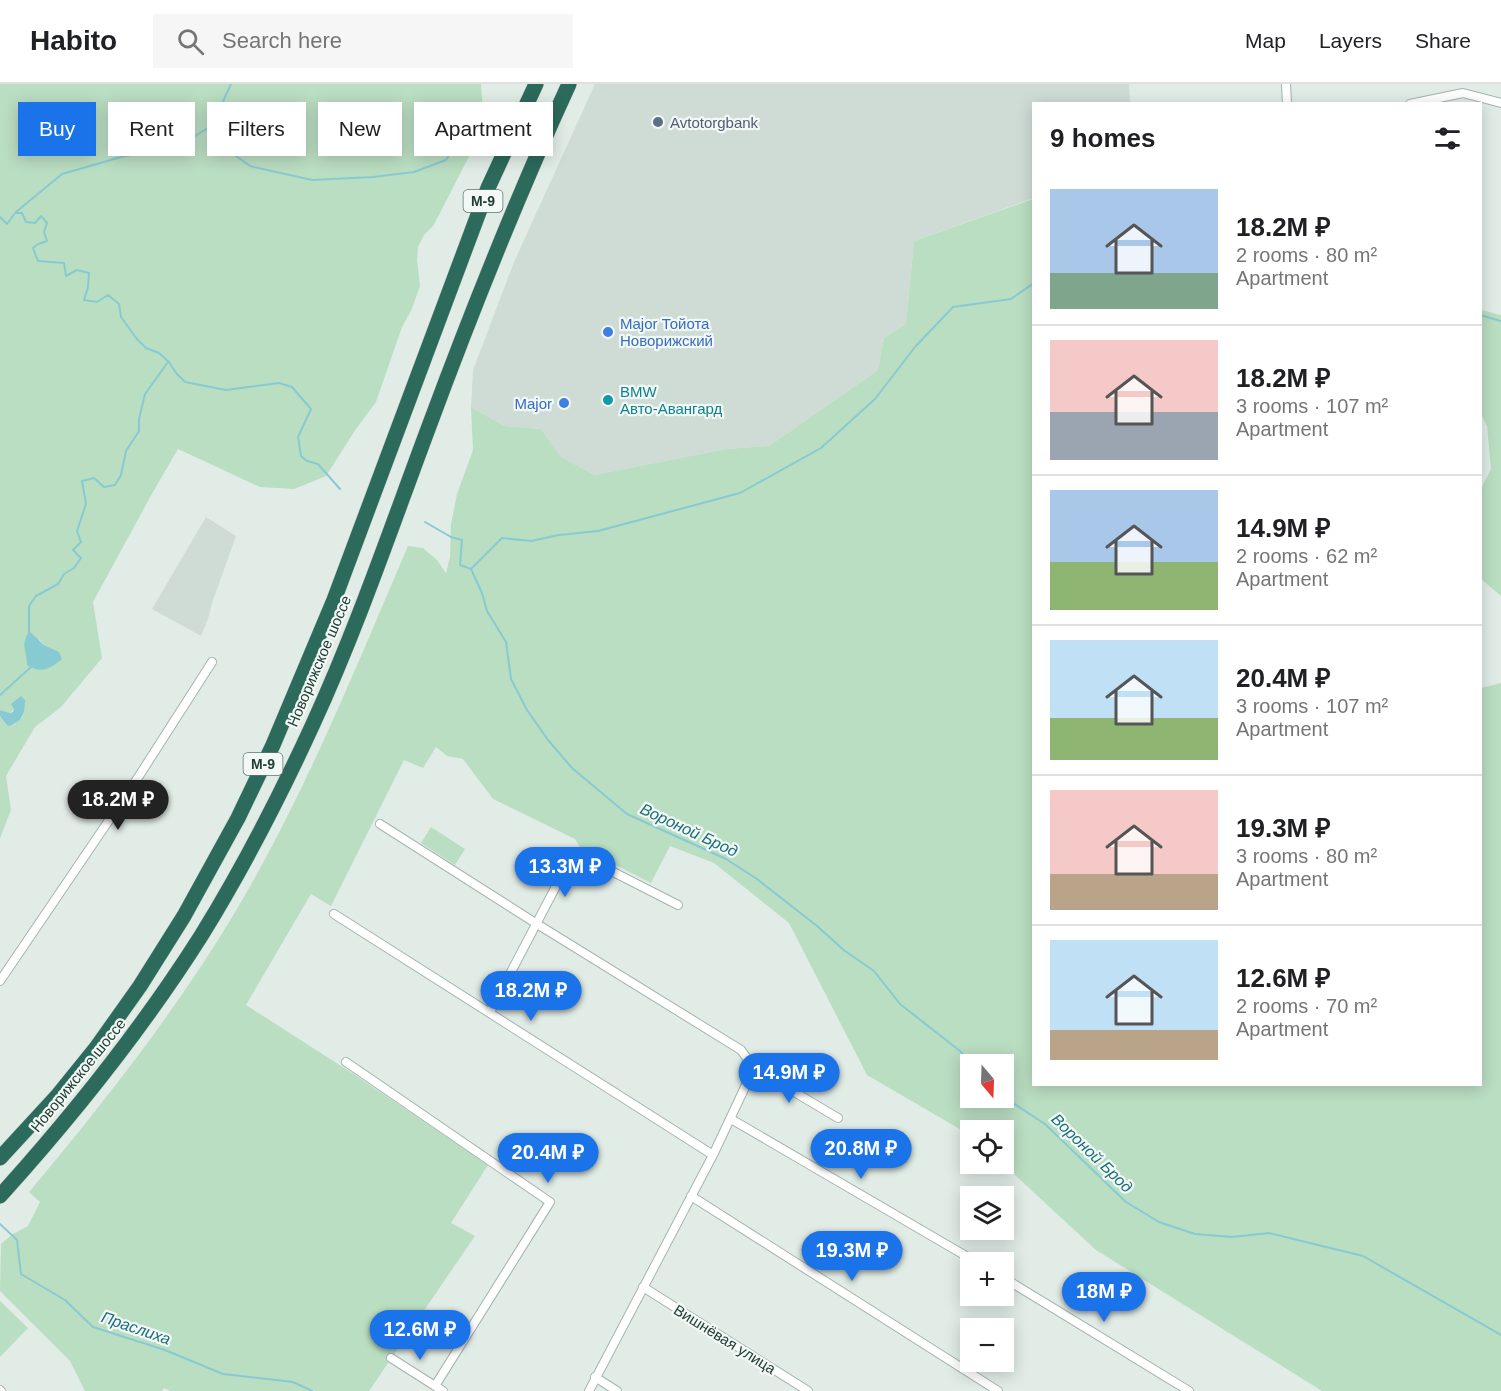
<!DOCTYPE html>
<meta charset="utf-8">
<style>
body{margin:0;font-family:Arial,sans-serif;background:#f6f6f6;color:#202124;height:100vh;display:flex;flex-direction:column;font-size:22px;white-space:nowrap}
*{box-sizing:border-box;margin:0}
p{font-size:20px;color:#757577}
.icon{flex:none;width:33px;height:33px;fill:none;stroke:currentColor;stroke-width:2;stroke-linecap:round;stroke-linejoin:round}
.map{position:relative;flex:1;overflow:hidden}
.sheet{position:absolute;left:1032px;top:18px;width:450px;height:984px;display:flex;flex-direction:column;background:#fff;border-radius:0px;box-shadow:0 3px 15px #0003}
.sheet>*{flex:none}
.hud{position:absolute;left:18px;top:18px;width:570px;height:54px;display:flex;gap:12px}
.needle{width:39px;rotate:161deg}
.controls{position:absolute;left:960px;top:970px;display:grid;gap:12px}
.controls a{display:grid;place-items:center;width:54px;height:54px;border-radius:0px;background:#fff;box-shadow:0 3px 15px #0003;font-size:30px}
.price{position:absolute;translate:-50% -51px;padding:0 14px;border-radius:21px;background:#1a73e8;color:#fff;font-size:20px;line-height:39px;filter:drop-shadow(0 2px 3px #0008)}
.price::after{content:'';position:absolute;left:50%;top:36px;width:18px;height:14px;margin-left:-9px;background:inherit;clip-path:polygon(0 0,100% 0,50% 100%)}
.price.current{background:#222;color:#fff}
ul{padding:0;list-style:none}
li{display:flex;align-items:center;gap:18px;height:150px;padding:0 18px}
li+li{border-top:2px solid #e0e0e0}
li span{display:grid;place-items:center;flex:none;width:168px;height:120px;border-radius:0px;color:#555}
li>.icon{margin-inline-start:auto}
span .icon{width:72px;height:72px;fill:#fffc;stroke-width:1}
li b{font-size:26px}
h2{display:flex;justify-content:space-between;align-items:center;height:72px;padding:0 18px;font-size:26px}
.pill{padding:0 21px;border-radius:0px;background:#fff;box-shadow:0 3px 15px #0003;font-size:21px;line-height:54px}
.pill.current{background:#1a73e8;color:#fff}
header{display:flex;align-items:center;gap:36px;box-sizing:border-box;height:84px;padding:0 30px;background:#fff;border-bottom:2px solid #e0e0e0}
header strong{font-size:28px}
nav{display:flex;gap:33px;margin-inline-start:auto;font-size:21px}
.search{width:420px;height:54px;background:#f6f6f6;display:flex;align-items:center;gap:15px;box-sizing:border-box;padding:0 21px;border-radius:0px;color:#757577;font-size:22px}
.map>svg:first-child{display:block}
.built{fill:#cfdcd6}
.green{fill:#badec2;fill-rule:evenodd}
.water{fill:#88cad2}
.lines{fill:none;stroke-linecap:round;stroke-linejoin:round}
.stream{stroke:#88cad2;stroke-width:2}
.street-casing{stroke:#a4b4ae;stroke-width:10}
.highway-casing{stroke:#c1c9c6;stroke-width:16}
.street{stroke:#fff;stroke-width:8}
.highway{stroke:#2c6a5b;stroke-width:15}
.service-dot{fill:#5c6f8a;stroke:#f2f8f5;stroke-width:2}
.shop-dot{fill:#3f7fe0;stroke:#f2f8f5;stroke-width:2}
.culture-dot{fill:#0f9aa8;stroke:#f2f8f5;stroke-width:2}
.labels{text-anchor:middle;dominant-baseline:central;stroke-width:4.5;stroke-linejoin:round;paint-order:stroke}
.shield{fill:#f2f8f5;stroke:#60756f;stroke-width:1.5}
.shield-label{font-size:14px;font-weight:bold;fill:#213d35}
.service-label{font-size:15px;fill:#4e5e75;stroke:#f2f8f5;text-anchor:start}
.shop-label{font-size:15px;fill:#366cbe;stroke:#f2f8f5;text-anchor:start}
.culture-label{font-size:15px;fill:#0d838f;stroke:#f2f8f5;text-anchor:start}
.street-label{font-size:15px;fill:#213d35;stroke:#f2f8f5}
.water-label{font-size:16px;font-style:italic;fill:#1a6e7a;stroke:#f2f8f5}
</style>
<header>
<strong>Habito</strong>
<div class="search"><svg class="icon" aria-label="search" viewBox="0 0 24 24"><circle cx="10" cy="10" r="6"/><path d="M15 15l6 6"/></svg>Search here</div>
<nav><a>Map</a><a>Layers</a><a>Share</a></nav>
</header>
<div class="map">
<svg width="1501" height="1307" viewBox="0 0 1501 1307">
<rect width="100%" height="100%" fill="#e1ece7"/>
<!-- built -->
<path class="built" d="M595,0H1129L1130,19L1034,20L1033,114L914,157L906,240L884,254L878,286L769,362L726,365L594,391L560,372L541,345L504,342L471,323L473,286L514,178Z
M206,433L236,452L212,519L208,535L201,552L152,525Z"/>
<!-- green -->
<path class="green" d="M0,0H481L484,43L439,131L433,142L424,151L418,163L417,176L420,202L411,227L402,243L376,318L356,345L326,392L294,405L260,403L178,365L153,408L93,518L102,574L61,623L35,643L6,692L11,726L0,754V632L14,641L23,632L14,625L10,629L0,626ZM39,555L44,561L58,568L27,581V570Z
M1033,115L1034,1000H1480L1481,604L1501,599V1307H1322L1096,1166L1003,1080L1004,1047H970V1051L867,991L789,839L714,779L670,762L651,799L580,763L575,755L493,715L463,675L447,672L436,663L423,684L404,676L331,822L311,810L246,921L352,989L488,1081L451,1139L475,1152L369,1307H170L164,1304L162,1307H85L70,1277L0,1207L1,1160L13,1150L28,1142L40,1118L29,1108C102,1021 172,932 231,835C302,717 354,588 408,462L423,464L437,476L446,489L450,473L451,440L457,410L473,366L471,323L504,342L541,345L560,372L594,391L726,365L769,362L878,286L884,254L906,240L914,157ZM970,981H1004V1014H970Z
M1481,226L1501,231V512L1481,495V405L1491,385L1487,342L1481,330Z
M431,743L465,765L455,781L421,759Z
M0,1217L28,1244L0,1273Z"/>
<!-- water -->
<path class="water" d="M29,547L44,561L59,568L62,575C50,585 41,590 27,581C27,566 20,562 29,547Z
M21,612L25,616C25,629 22,639 8,642L0,632V622V626L10,629L13,628L14,625L11,620Z"/>
<g class="lines">
<!-- stream -->
<path class="stream" d="M208,44L222,62L250,82L312,96L373,93L414,88L446,76L467,44
M16,128L62,90L121,73L179,62L208,44L214,37L231,0
M0,133L7,140L15,129H22L26,138L35,139L41,132L47,139L44,148L47,157L38,160L33,164L38,177L64,179L66,192L77,186L89,189L88,203L84,216L97,218L108,211L119,220L121,233L137,255L146,264L159,269L169,278L176,289L185,298L226,306L279,299L292,303L311,325L298,353L301,372L307,377L318,380L340,405
M1480,231L1501,237
M425,438L451,453L462,456L460,481L471,485L482,509L487,527L506,558L511,595L527,626L548,656L572,684L627,730L726,775L757,795L817,842L845,867L874,887L900,920L960,967L973,981
M471,485L502,454L531,457L559,451L598,447L740,409L821,364L875,315L915,263L953,223L1011,215L1034,199
M29,550V522L36,512L58,500L64,490L74,484L81,474L73,466L81,458L77,447L86,420L82,397L94,394L104,403L115,401L121,391L126,367L139,347V335L145,310L168,278
M0,611L31,583
M1004,1011L1013,1019L1045,1040L1126,1118L1159,1138L1195,1150L1232,1153L1269,1149L1363,1172L1501,1251
M0,1140L17,1156L21,1190L65,1216L93,1243L165,1266L223,1290L293,1298L312,1307"/>
<!-- street casing -->
<g class="street-casing">
<path id="street" d="M1286,0L1287,20
M1410,20L1463,9L1501,19
M380,740L537,840L741,966L754,984L713,1071L589,1307
M334,830L713,1071
M0,897L139,692L212,578
M490,928L574,768L678,821
M346,978L550,1118L435,1302L443,1307
M754,984L838,1034
M731,1035L978,1179
M691,1112L998,1307
M1004,1194L1189,1307
M643,1203L808,1307
M391,1274L435,1302
M595,1293L617,1307
M0,1306L1,1307"/>
</g>
<!-- highway casing -->
<g class="highway-casing">
<path id="highway" d="M0,1074L58,1011L96,964L140,902L184,832L238,734L273,661L334,516L488,104L536,0
M0,1112C74,1030 142,945 201,852C243,784 280,712 313,640C357,544 391,444 428,345C471,229 517,113 569,0"/>
</g>
<!-- street -->
<use href="#street" class="street"/>
<!-- highway -->
<use href="#highway" class="highway"/>
</g>
<!-- markers -->
<circle class="service-dot" cx="658" cy="38" r="6"/>
<g class="shop-dot">
<circle cx="608" cy="248" r="6"/>
<circle cx="564" cy="319" r="6"/>
</g>
<circle class="culture-dot" cx="608" cy="316" r="6"/>
<g class="labels">
<!-- shield labels -->
<g class="shield">
<rect x="463.5" y="106" width="39" height="22" rx="4.5"/>
<rect x="243.5" y="669" width="39" height="22" rx="4.5"/>
</g>
<g class="shield-label">
<text x="483" y="117">М-9</text>
<text x="263" y="680">М-9</text>
</g>
<!-- service labels -->
<g class="service-label">
<text x="670" y="38">Avtotorgbank</text>
</g>
<!-- shop labels -->
<g class="shop-label">
<text x="620" y="239">Major Тойота<tspan x="620" dy="17">Новорижский</tspan></text>
<text x="552" y="319" text-anchor="end">Major</text>
</g>
<!-- culture labels -->
<g class="culture-label">
<text x="620" y="307">BMW<tspan x="620" dy="17">Авто-Авангард</tspan></text>
</g>
<!-- street labels -->
<g class="street-label">
<text transform="translate(319 577) rotate(-67)">Новорижское шоссе</text>
<text transform="translate(78 991) rotate(-51)">Новорижское шоссе</text>
<text transform="translate(725 1255) rotate(32)">Вишнёвая улица</text>
</g>
<!-- water labels -->
<g class="water-label">
<text transform="translate(689 746) rotate(25)">Вороной Брод</text>
<text transform="translate(1092 1069) rotate(44)">Вороной Брод</text>
<text transform="translate(136 1244) rotate(19)">Праслиха</text>
</g>
</g>
</svg>
<div class="controls">
<a><svg class="needle" viewBox="-14 -14 28 28"><path d="M0-13l5 13h-10z" fill="#e53935"/><path d="M0 13l5-13h-10z" fill="#757577"/></svg></a>
<a><svg class="icon" aria-label="locate" viewBox="0 0 24 24"><circle cx="12" cy="12" r="6"/><path d="M12 2v4M12 18v4M2 12h4M18 12h4"/></svg></a>
<a><svg class="icon" aria-label="layers" viewBox="0 0 24 24"><path d="M12 4l9 5-9 5-9-5zM3 14l9 5 9-5"/></svg></a>
<a>+</a>
<a>−</a>
</div>
<b class="price current" style="left:118px;top:747px">18.2M ₽</b>
<b class="price" style="left:565px;top:814px">13.3M ₽</b>
<b class="price" style="left:531px;top:938px">18.2M ₽</b>
<b class="price" style="left:789px;top:1020px">14.9M ₽</b>
<b class="price" style="left:861px;top:1096px">20.8M ₽</b>
<b class="price" style="left:548px;top:1100px">20.4M ₽</b>
<b class="price" style="left:852px;top:1198px">19.3M ₽</b>
<b class="price" style="left:1104px;top:1239px">18M ₽</b>
<b class="price" style="left:420px;top:1277px">12.6M ₽</b>
<div class="hud">
<a class="pill current">Buy</a>
<a class="pill">Rent</a>
<a class="pill">Filters</a>
<a class="pill">New</a>
<a class="pill">Apartment</a>
</div>
<section class="sheet">
<h2>9 homes<svg class="icon" aria-label="filters" viewBox="0 0 24 24"><path d="M4 7h16M4 17h16"/><circle cx="9" cy="7" r="2"/><circle cx="15" cy="17" r="2"/></svg></h2>
<ul>
<li><span style="background:linear-gradient(#a9c7e8 70%,#7fa58c 0)"><svg class="icon" aria-label="home" viewBox="0 0 24 24"><path d="M3 11l9-7 9 7M6 9v11h12V9"/></svg></span><div><b>18.2M ₽</b><p>2 rooms · 80 m²</p><p>Apartment</p></div></li>
<li><span style="background:linear-gradient(#f6c9c9 60%,#9aa5b1 0)"><svg class="icon" aria-label="home" viewBox="0 0 24 24"><path d="M3 11l9-7 9 7M6 9v11h12V9"/></svg></span><div><b>18.2M ₽</b><p>3 rooms · 107 m²</p><p>Apartment</p></div></li>
<li><span style="background:linear-gradient(#a9c7e8 60%,#8fb573 0)"><svg class="icon" aria-label="home" viewBox="0 0 24 24"><path d="M3 11l9-7 9 7M6 9v11h12V9"/></svg></span><div><b>14.9M ₽</b><p>2 rooms · 62 m²</p><p>Apartment</p></div></li>
<li><span style="background:linear-gradient(#bfe0f5 65%,#8fb573 0)"><svg class="icon" aria-label="home" viewBox="0 0 24 24"><path d="M3 11l9-7 9 7M6 9v11h12V9"/></svg></span><div><b>20.4M ₽</b><p>3 rooms · 107 m²</p><p>Apartment</p></div></li>
<li><span style="background:linear-gradient(#f6c9c9 70%,#b9a48a 0)"><svg class="icon" aria-label="home" viewBox="0 0 24 24"><path d="M3 11l9-7 9 7M6 9v11h12V9"/></svg></span><div><b>19.3M ₽</b><p>3 rooms · 80 m²</p><p>Apartment</p></div></li>
<li><span style="background:linear-gradient(#bfe0f5 75%,#b9a48a 0)"><svg class="icon" aria-label="home" viewBox="0 0 24 24"><path d="M3 11l9-7 9 7M6 9v11h12V9"/></svg></span><div><b>12.6M ₽</b><p>2 rooms · 70 m²</p><p>Apartment</p></div></li>
</ul>
</section>
</div>
